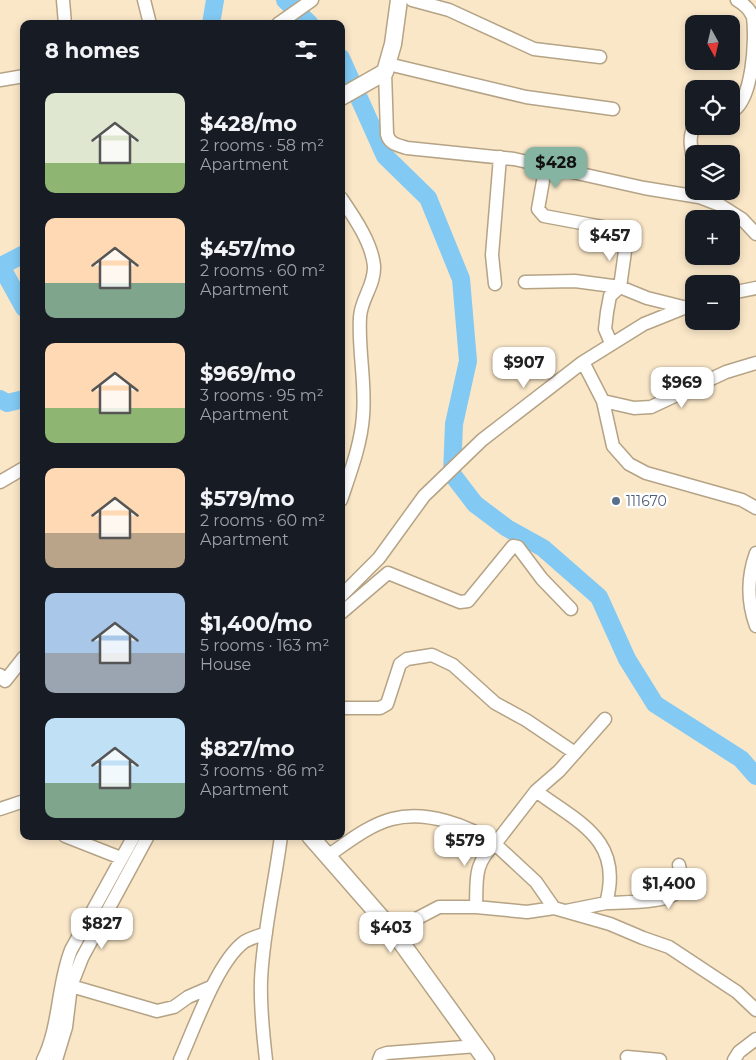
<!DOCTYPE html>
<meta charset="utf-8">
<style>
body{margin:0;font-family:Montserrat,sans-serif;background:#20242c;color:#f1f3f6;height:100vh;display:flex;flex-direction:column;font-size:19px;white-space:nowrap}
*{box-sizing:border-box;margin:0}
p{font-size:16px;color:#9ea1a6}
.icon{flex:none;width:28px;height:28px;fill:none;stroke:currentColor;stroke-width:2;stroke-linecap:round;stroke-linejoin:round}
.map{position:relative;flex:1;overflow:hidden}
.side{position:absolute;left:20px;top:20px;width:325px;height:820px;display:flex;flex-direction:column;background:#171b24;border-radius:10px;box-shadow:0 2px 8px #0003}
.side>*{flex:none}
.needle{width:32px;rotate:172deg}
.buttons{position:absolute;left:685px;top:15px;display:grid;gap:10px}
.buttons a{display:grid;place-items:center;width:55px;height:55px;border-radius:10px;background:#171b24;box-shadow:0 2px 8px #0003;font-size:25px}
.price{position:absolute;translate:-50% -42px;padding:0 11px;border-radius:10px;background:#fff;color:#222;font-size:16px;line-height:32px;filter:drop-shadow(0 1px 2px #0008)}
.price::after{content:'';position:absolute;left:50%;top:30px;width:15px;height:11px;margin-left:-8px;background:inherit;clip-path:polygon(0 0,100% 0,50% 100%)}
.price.selected{background:#86b4a3;color:#111}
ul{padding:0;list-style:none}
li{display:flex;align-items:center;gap:15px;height:125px;padding:0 25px}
li span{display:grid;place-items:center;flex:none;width:140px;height:100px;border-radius:10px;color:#555}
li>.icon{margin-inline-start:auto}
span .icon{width:60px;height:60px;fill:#fffc;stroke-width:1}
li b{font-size:21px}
h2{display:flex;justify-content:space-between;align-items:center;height:60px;padding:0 25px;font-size:21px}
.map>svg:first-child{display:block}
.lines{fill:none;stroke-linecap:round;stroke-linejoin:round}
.river{stroke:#82c9f3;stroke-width:18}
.minor-casing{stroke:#b5a386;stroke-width:15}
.major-casing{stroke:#b5a386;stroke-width:19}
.minor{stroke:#fff;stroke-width:12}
.major{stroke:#fff;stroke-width:16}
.service-dot{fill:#5c6f8a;stroke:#fff;stroke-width:2}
.labels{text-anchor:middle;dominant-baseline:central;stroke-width:5;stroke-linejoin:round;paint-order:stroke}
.service-label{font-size:14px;fill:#4e5e75;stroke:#fff;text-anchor:start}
</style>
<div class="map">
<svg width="756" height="1060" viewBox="0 0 756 1060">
<rect width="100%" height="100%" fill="#fae7c8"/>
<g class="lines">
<!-- river -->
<path class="river" d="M285,0L310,24
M211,24L215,0
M341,58L385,156L428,198L461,279L468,361L454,424L452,474L475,504L507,528L543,548L599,597L627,659L655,704L741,759L756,776
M24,254L1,266L24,308
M0,399L7,403L24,399"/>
<!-- minor casing -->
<g class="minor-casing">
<path id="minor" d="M63,0L65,24
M144,0L150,24
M412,0L449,10L534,49L600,57
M278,24L312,0
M388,64L526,97L613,109
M385,72L387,134C389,144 398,145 407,148L514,159L644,188L699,197L720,205L742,219L756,234
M0,80L24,76
M731,112C753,102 756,39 753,17C750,10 744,4 737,0
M546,164L538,209L544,216L619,230L624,232L627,237L620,287L610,296L607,312L605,329L611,343
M694,164C692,151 687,137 695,126
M341,198C354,217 372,243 374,266C375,285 361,299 360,317C358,350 366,383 363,416C361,445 350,473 341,500
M525,282L575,281L620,287L647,298L683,307
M495,284L492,255L500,157
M731,293L756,288
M694,304L644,324L583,362L603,401L613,446L629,464L646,473L742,500L756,508
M603,401L634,408L651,407L726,372L756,363
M0,482L24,468
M756,553C747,578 747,601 756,626
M341,596L379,558L424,496L482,440L583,362
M341,613L388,573L460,602L468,601L513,546L518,547L542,579L571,609
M0,675L5,681L24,657
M341,708H380L387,704L400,664L407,659L432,655L453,665L495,703L526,720L575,753L605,719
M575,753L559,771L536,791L495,844L536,882L554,908L610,924L643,938L669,947L737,992L756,1010
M536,791C577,822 624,839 606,903L566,911
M0,809L24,801
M65,836L121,858
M329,855C348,842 369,825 392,819C426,810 468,825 495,844C473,864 477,880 476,907
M606,903C622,902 674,904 681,888C684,881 680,872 679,865
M393,931L439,907H476L527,912L554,908
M71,986L157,1011L174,1007L188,997L211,987
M627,1057L660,1060
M43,1060C60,1026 57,986 71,950L134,836
M56,1060L66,1027L71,986L82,958L148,836
M180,1060C194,1029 217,962 244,942C250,938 259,936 266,933
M266,1060C263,1034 260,1007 261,980C263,932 275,884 281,836
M379,1060L381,1055L387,1053L477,1046
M734,1060L739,1052L756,1039"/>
</g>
<!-- major casing -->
<g class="major-casing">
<path id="major" d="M341,97L385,72L393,44L399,0
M310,836L393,931L486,1060"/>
</g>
<!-- minor -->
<use href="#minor" class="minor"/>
<!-- major -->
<use href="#major" class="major"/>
</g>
<!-- markers -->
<circle class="service-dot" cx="616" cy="501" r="5"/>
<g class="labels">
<!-- service labels -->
<g class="service-label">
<text x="626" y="501">111670</text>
</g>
</g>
</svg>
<div class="buttons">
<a><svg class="needle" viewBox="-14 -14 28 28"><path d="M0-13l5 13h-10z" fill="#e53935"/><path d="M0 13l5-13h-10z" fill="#9ea1a6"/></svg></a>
<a><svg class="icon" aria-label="locate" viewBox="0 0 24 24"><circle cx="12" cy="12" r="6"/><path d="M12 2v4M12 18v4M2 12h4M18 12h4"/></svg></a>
<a><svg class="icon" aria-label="layers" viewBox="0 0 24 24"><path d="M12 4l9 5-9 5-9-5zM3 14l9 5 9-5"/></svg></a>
<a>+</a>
<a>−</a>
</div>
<b class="price selected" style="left:556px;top:189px">$428</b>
<b class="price" style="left:610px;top:262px">$457</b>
<b class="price" style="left:524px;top:389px">$907</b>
<b class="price" style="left:682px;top:409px">$969</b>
<b class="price" style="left:465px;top:867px">$579</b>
<b class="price" style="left:669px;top:910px">$1,400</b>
<b class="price" style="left:102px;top:950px">$827</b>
<b class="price" style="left:391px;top:954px">$403</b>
<section class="side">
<h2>8 homes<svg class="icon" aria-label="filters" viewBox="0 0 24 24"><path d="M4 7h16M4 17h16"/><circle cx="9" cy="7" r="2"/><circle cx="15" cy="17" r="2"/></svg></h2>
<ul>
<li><span style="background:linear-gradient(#dfe7d0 70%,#8fb573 0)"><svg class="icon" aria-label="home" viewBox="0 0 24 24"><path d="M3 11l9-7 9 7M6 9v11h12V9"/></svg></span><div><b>$428/mo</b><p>2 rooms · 58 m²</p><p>Apartment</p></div></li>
<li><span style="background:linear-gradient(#ffd9b3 65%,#7fa58c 0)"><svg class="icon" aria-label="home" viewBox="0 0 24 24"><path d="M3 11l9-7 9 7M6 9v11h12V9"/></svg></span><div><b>$457/mo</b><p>2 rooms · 60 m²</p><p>Apartment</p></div></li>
<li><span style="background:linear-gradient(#ffd9b3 65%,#8fb573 0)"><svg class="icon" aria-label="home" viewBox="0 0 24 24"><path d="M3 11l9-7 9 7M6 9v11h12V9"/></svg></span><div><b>$969/mo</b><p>3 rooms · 95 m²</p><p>Apartment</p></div></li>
<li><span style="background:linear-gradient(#ffd9b3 65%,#b9a48a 0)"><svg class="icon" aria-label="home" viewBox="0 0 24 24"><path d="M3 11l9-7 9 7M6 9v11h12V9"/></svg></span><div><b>$579/mo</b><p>2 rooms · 60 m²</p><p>Apartment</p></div></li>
<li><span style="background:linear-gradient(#a9c7e8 60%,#9aa5b1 0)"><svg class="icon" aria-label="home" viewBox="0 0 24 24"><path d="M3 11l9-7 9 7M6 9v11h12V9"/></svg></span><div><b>$1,400/mo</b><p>5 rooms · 163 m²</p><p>House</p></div></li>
<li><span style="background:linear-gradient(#bfe0f5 65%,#7fa58c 0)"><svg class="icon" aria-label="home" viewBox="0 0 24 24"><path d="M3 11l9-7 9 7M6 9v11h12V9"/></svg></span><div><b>$827/mo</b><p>3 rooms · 86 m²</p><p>Apartment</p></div></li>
</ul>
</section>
</div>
